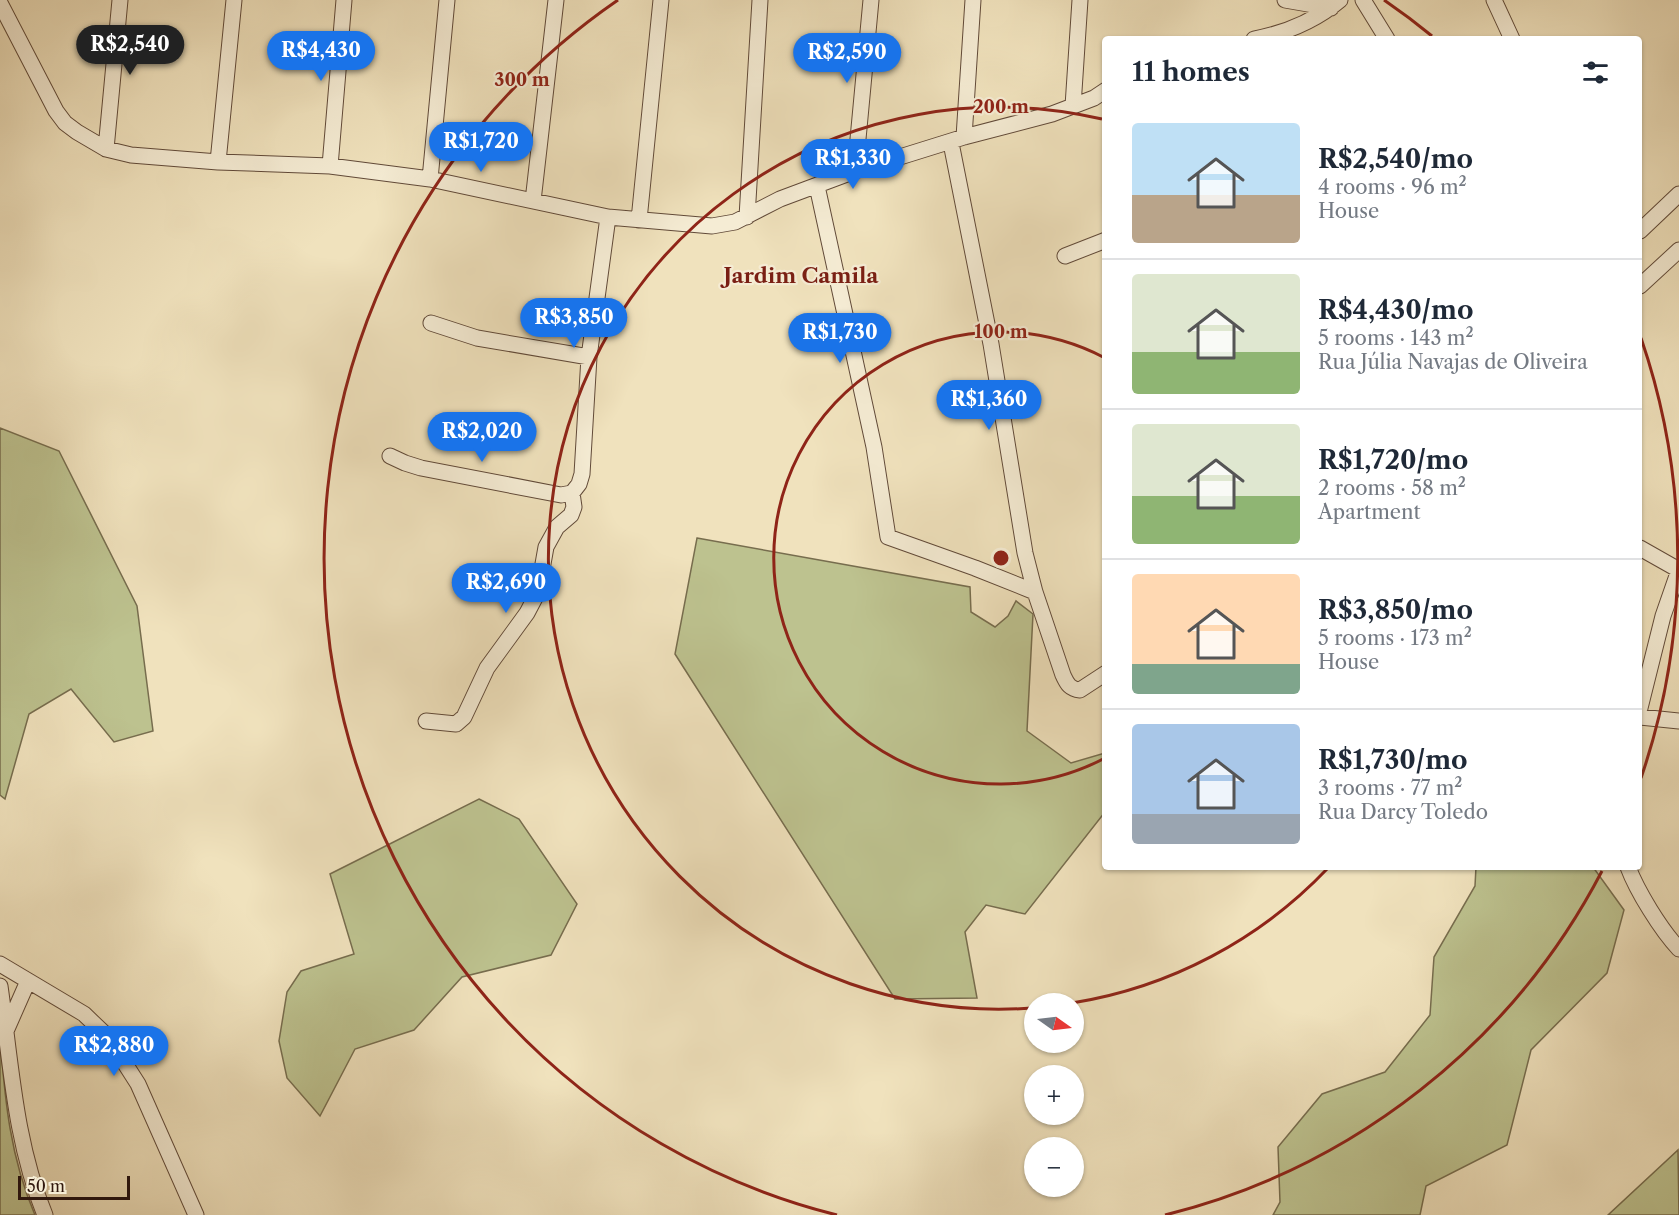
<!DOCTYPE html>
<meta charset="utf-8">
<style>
body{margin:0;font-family:"Libre Caslon Text",serif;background:#f6f6f7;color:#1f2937;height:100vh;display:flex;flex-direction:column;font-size:22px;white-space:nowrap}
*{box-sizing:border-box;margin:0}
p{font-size:20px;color:#747a83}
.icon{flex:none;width:33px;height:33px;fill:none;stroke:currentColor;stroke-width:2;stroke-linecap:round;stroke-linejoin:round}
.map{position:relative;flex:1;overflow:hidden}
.drawer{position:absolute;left:1102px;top:36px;width:540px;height:834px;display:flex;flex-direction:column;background:#fff;border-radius:6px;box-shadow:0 2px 4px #0004}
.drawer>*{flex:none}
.needle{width:39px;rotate:104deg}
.tools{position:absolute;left:1024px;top:993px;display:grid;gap:12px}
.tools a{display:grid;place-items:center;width:60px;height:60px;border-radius:50%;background:#fff;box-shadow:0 2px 4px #0004;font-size:30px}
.scale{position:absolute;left:18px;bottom:15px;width:112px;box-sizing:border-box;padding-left:6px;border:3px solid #31180d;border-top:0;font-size:16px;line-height:21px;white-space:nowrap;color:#31180d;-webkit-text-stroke:4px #f5ecd4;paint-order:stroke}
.price{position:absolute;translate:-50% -51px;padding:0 14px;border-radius:21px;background:#1a73e8;color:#fff;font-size:20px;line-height:39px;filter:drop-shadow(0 2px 3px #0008)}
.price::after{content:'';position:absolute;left:50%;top:36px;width:18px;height:14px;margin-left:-9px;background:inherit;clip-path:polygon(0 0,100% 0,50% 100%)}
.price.selected{background:#222;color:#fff}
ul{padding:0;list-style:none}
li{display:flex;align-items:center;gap:18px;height:150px;padding:0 30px}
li+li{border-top:2px solid #e0e1e3}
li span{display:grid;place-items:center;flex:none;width:168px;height:120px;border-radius:6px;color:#555}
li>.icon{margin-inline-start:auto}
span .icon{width:72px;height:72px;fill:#fffc;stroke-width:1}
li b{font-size:26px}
h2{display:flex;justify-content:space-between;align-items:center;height:72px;padding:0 30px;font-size:26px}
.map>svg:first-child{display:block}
.green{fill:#bdc28f;stroke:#776d4e;stroke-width:1.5}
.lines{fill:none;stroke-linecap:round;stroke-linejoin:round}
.minor-casing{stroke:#614a39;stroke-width:17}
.minor{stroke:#f5ecd4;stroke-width:15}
.ring{fill:none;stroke:#8f2418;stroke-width:3}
.labels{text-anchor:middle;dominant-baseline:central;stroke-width:4.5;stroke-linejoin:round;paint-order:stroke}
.quarter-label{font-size:21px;font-weight:bold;fill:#7a1f14;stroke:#f5ecd4}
.centre{fill:#8f2418;stroke:#f5ecd4;stroke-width:3}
.ring-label{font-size:18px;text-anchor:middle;font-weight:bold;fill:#8f2418;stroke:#f5ecd4;stroke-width:4.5;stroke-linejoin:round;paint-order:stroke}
</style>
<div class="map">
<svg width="1679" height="1215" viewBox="0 0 1679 1215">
<rect width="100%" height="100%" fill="#f0e2bd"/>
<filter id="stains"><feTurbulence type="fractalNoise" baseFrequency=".00333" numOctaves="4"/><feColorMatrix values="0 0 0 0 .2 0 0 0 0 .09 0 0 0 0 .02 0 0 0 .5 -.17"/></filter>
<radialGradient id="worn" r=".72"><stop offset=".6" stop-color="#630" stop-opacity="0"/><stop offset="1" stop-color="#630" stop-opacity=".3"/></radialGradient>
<!-- green -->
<path class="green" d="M0,428L59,451L137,606L153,731L114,742L71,689L29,714L5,799L0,795Z
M697,538L970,587L971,612L995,627L1008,616L1016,601L1033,614L1027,731L1071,763L1105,753V812L1025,914L986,905L965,932L977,998L895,999L675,654Z
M479,799L519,819L577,904L551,955L462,977L414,1030L355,1049L320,1116L287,1078L279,1041L287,992L301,971L354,954L330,874Z
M1476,867H1593L1624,910L1607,973L1531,1050L1507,1145L1426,1186L1420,1215H1273L1280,1202L1278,1147L1322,1094L1385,1072L1430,1015L1434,957L1475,886Z
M0,1038C5,1100 10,1157 35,1215H0Z
M1678,1150L1679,1215H1608Z"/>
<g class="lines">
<!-- minor casing -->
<g class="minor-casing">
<path id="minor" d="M1285,0L1331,8
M1363,0L1387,39
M1494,0L1512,39
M0,3L56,111L65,123L77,132L106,149L131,155L218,162L330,166L430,179L608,217L712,226L735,222L780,199L855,171L964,137L1052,114L1094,98L1106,90
M1254,39C1286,33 1315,21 1340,0
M1073,106L1080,0
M964,137L973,0
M951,143L991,344L1025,553L1035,592L1063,675C1067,683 1069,689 1080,690L1106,673
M106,149L120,0
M218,162L234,0
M330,166L344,0
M855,171L871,0
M430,179L447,0
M817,186L874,447L888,537L975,568L1035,592
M533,201L556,0
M747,217L760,0
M639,220L661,0
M1640,231L1679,194
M1065,256L1106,240
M1640,286L1679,250
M431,323L477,338L589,357
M390,456L405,463L421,468L561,495L572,493
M572,493L579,484L582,474L589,357L608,217
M1640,548L1679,570
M1640,708L1663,616L1679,570
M1640,717L1679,721
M426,721L456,724L464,717L487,668L527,613L538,592L546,547L557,527L571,515L574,507L572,493
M1628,867C1637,891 1661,930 1679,949
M0,964L84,1014L108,1037L138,1084L196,1215
M0,986C11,1063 15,1143 45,1215
M6,1031L28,981"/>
</g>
<!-- minor -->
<use href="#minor" class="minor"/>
</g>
<!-- distance rings -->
<g class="ring">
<path d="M1105 758A226 226 0 1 1 1105 358"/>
<path d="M1328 868A451 451 0 0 1 1072 1003M1032 1008A451 451 0 1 1 1102 119"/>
<path d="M1602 871A677 677 0 0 1 1165 1215M837 1215A677 677 0 0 1 618 0M1384 0A677 677 0 0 1 1432 36M1641 338A677 677 0 0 1 1641 778"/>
</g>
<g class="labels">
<!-- quarter labels -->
<g class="quarter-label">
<text x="801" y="275">Jardim Camila</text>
</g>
</g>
<circle cx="1001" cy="558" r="9" class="centre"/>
<g class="ring-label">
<text x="522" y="86">300 m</text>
<text x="1001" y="113">200 m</text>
<text x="1001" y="338">100 m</text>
</g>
<rect width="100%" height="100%" filter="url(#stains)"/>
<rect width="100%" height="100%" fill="url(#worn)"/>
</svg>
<div class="tools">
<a><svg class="needle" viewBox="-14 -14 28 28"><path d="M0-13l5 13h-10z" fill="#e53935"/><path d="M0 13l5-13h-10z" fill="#747a83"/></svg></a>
<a>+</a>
<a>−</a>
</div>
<div class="scale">50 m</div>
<b class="price selected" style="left:130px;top:76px">R$2,540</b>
<b class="price" style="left:321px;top:82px">R$4,430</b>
<b class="price" style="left:847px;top:84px">R$2,590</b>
<b class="price" style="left:481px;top:173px">R$1,720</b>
<b class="price" style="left:853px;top:190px">R$1,330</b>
<b class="price" style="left:574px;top:349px">R$3,850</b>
<b class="price" style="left:840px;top:364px">R$1,730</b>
<b class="price" style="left:989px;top:431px">R$1,360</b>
<b class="price" style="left:482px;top:463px">R$2,020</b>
<b class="price" style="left:506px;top:614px">R$2,690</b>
<b class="price" style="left:114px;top:1077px">R$2,880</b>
<section class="drawer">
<h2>11 homes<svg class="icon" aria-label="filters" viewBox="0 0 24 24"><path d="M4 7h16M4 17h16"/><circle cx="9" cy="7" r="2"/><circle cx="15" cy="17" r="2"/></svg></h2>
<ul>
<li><span style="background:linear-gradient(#bfe0f5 60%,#b9a48a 0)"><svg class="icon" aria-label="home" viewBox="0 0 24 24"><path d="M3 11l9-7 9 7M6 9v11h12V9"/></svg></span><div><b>R$2,540/mo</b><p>4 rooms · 96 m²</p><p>House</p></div></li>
<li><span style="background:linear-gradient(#dfe7d0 65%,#8fb573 0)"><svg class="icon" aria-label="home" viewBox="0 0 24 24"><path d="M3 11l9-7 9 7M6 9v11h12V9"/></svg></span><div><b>R$4,430/mo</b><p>5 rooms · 143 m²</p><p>Rua Júlia Navajas de Oliveira</p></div></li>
<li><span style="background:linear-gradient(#dfe7d0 60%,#8fb573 0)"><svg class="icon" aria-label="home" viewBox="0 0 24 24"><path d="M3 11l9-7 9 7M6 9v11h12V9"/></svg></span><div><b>R$1,720/mo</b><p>2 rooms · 58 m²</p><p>Apartment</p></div></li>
<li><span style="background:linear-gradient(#ffd9b3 75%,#7fa58c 0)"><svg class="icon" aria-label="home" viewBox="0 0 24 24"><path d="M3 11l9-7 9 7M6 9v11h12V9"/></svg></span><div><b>R$3,850/mo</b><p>5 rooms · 173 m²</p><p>House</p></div></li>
<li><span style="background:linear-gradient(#a9c7e8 75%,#9aa5b1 0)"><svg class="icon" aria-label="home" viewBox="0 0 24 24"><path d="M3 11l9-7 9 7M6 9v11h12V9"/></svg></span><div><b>R$1,730/mo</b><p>3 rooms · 77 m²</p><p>Rua Darcy Toledo</p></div></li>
</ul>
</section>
</div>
